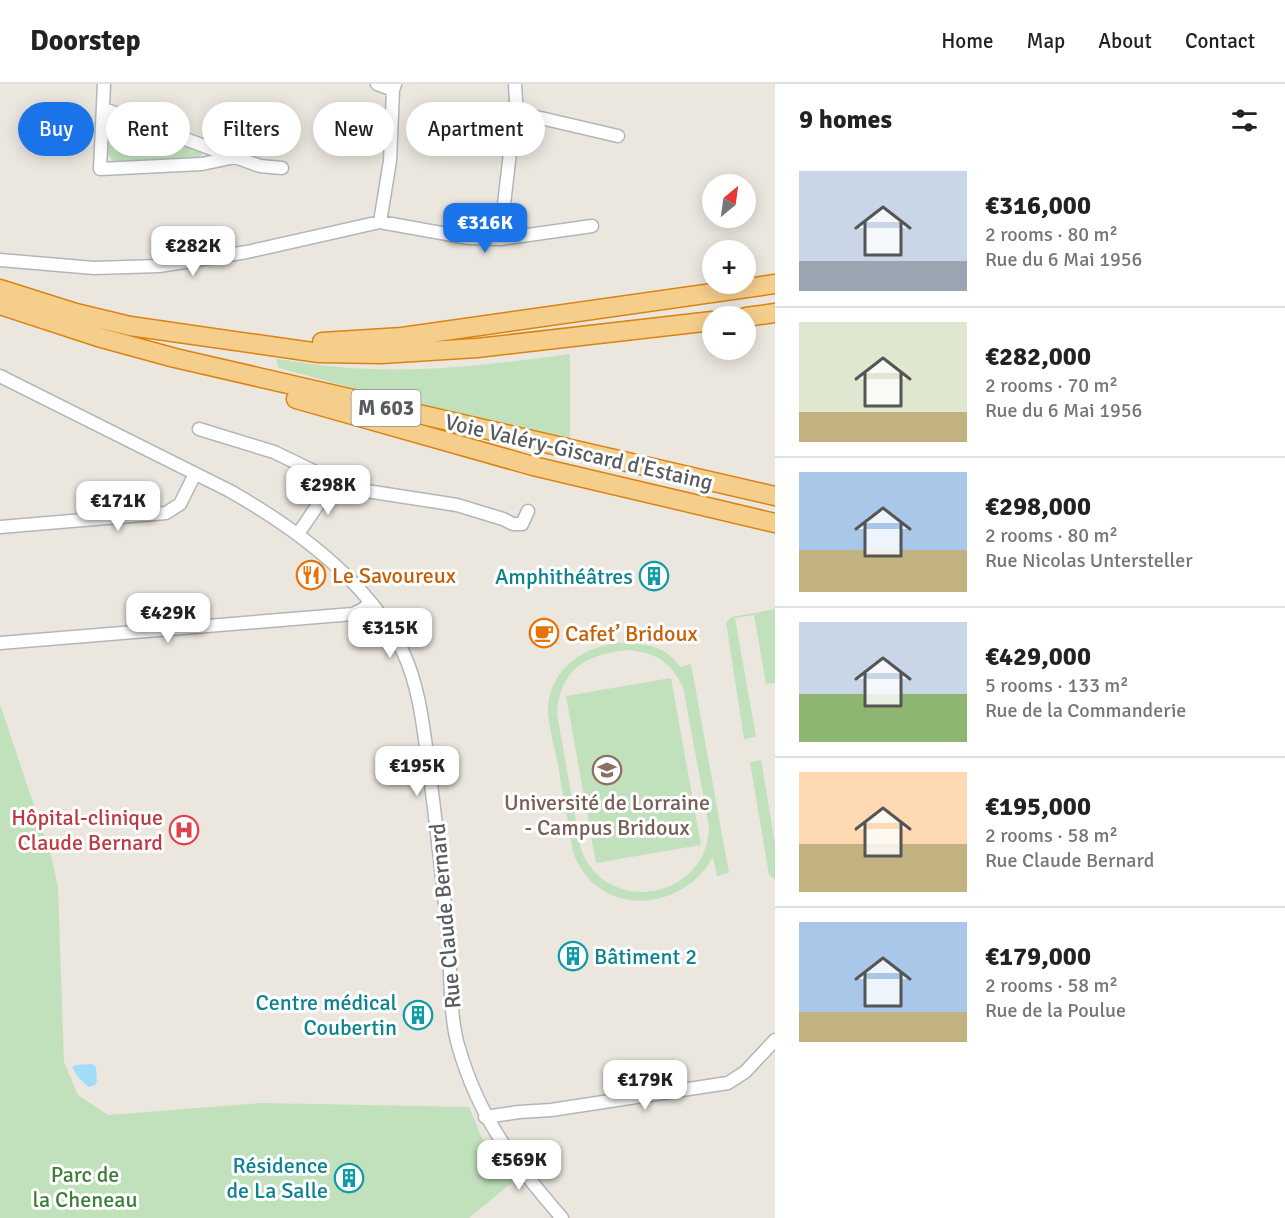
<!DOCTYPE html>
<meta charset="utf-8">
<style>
body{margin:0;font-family:Signika,sans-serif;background:#f2f2f2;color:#222;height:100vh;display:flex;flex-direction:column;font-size:22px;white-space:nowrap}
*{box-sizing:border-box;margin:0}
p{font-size:20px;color:#767676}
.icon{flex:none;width:33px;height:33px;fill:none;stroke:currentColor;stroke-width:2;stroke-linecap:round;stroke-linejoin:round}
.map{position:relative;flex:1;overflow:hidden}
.drawer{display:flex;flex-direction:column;background:#fff;width:510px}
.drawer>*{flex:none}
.top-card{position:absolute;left:18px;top:18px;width:570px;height:54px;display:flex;gap:12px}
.needle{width:39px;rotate:29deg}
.buttons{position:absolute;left:702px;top:90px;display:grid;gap:12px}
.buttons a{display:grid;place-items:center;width:54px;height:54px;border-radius:50%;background:#fff;box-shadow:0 3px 15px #0003;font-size:30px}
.price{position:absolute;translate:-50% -51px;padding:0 14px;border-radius:12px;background:#fff;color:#222;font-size:20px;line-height:39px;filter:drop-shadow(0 2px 3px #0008)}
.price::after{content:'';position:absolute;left:50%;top:36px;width:18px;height:14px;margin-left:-9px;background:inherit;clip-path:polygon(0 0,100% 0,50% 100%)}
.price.current{background:#1a73e8;color:#fff}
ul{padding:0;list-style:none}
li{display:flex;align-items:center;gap:18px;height:150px;padding:0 24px}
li+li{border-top:2px solid #e0e0e0}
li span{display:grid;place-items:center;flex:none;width:168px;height:120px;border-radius:0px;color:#555}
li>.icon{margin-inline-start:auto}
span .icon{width:72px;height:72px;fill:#fffc;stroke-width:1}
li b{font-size:26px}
h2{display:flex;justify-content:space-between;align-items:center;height:72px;padding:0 24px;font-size:26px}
.chip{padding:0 21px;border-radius:27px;background:#fff;box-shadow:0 3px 15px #0003;font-size:21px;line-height:54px}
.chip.current{background:#1a73e8;color:#fff}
header{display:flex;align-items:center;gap:36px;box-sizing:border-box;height:84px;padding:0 30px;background:#fff;border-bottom:2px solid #e0e0e0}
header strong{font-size:28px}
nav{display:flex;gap:33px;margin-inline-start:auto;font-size:21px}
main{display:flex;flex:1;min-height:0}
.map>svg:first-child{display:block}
.green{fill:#c1e1bd;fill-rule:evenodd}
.water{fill:#a1ddf9}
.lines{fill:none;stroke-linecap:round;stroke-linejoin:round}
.minor-casing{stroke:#b2b6ba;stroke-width:15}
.highway-casing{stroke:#dc830e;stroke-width:21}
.minor{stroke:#fff;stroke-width:12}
.highway{stroke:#f5ce8c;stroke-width:18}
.labels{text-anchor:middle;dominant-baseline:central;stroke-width:6;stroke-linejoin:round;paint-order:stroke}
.shield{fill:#fff;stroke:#8a8d90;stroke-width:1.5}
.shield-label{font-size:21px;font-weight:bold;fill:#585c60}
.street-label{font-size:22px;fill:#585c60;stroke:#fff}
.food-label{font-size:22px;fill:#c56008;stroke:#fff;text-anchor:start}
.culture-label{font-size:22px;fill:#0d838f;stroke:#fff;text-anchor:end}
.education-label{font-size:22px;fill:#785e54;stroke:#fff}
.health-label{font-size:22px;fill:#be3a42;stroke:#fff;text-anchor:end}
.park-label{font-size:22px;fill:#3d7e39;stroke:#fff}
</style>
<header>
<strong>Doorstep</strong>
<nav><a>Home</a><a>Map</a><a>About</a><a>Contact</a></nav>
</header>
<main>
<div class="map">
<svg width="775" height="1134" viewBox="0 0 775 1134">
<rect width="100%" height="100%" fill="#ebe7df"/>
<!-- green -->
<path class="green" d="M111,35H116L198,64L202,69L200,74L124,82L113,77L106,68L109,41Z
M570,270V355L368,308L279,284L276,275C300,278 325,282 349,284C423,289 497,280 570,270Z
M775,525V599L766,600L754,531L735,534L756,653L744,655L726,538L732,533Z
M616,559C640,558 666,561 680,583L691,580L729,789L717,792L713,773C682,830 596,834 573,768C568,739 563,710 558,681C555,664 549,645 548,627C548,587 581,564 616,559ZM627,566C656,569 669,576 683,603L709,743C707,816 606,833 581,765L557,630C560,585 585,571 627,566Z
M671,594L701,761L596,779L566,612Z
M0,620L52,775L58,804L64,978L78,1011L108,1031L262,1019L469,1023L482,1054L514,1097L469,1134H0Z
M761,676L775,759V796L769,791L750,678Z"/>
<!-- water -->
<path class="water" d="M92,980L96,983L97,997L95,1001L88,1003L78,993L72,983L76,981Z"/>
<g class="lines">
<!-- minor casing -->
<g class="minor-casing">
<path id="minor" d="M104,0L100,85L202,80L235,73L260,82L282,84
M377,0L393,6
M104,25L234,73
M515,28L618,52
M380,138L390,77L393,6L395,0
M500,155L516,17L515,0
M0,176L94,184L159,182L247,168L380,138L469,154L500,155L592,142
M0,292L230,407C295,444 369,498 403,568C419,602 423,641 428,678C436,735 442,792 448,849C451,882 449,930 458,961C479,1035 513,1077 562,1134
M199,345L274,368L334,397L360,406L457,421L503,435L513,440H522L528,427
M0,443L166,429L180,420L195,390
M298,450L334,397
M0,559L353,530L363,525L370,519
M485,1033L519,1028L551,1026L728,999L745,988L775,956"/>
</g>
<!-- highway casing -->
<g class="highway-casing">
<path id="highway" d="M0,205L76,229L130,242L319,269L381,270L477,264L712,237
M0,221L98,253L175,274L775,412
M746,233L775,229
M322,258L402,253L775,200
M296,315L533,382L775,439"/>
</g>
<!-- minor -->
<use href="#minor" class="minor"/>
<!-- highway -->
<use href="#highway" class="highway"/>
</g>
<!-- icons -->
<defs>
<g id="restaurant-ring" transform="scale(1.5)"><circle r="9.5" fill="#fff" stroke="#e8710a" stroke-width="1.5"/><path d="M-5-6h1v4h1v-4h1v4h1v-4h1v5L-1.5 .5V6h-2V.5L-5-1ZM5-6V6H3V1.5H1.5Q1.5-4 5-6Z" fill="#e8710a"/></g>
<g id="building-ring" transform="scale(1.5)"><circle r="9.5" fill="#fff" stroke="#0f9aa8" stroke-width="1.5"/><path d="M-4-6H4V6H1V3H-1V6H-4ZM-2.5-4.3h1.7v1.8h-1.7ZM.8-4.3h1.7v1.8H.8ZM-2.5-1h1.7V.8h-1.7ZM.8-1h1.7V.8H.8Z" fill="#0f9aa8"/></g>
<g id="cafe-ring" transform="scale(1.5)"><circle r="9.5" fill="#fff" stroke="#e8710a" stroke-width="1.5"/><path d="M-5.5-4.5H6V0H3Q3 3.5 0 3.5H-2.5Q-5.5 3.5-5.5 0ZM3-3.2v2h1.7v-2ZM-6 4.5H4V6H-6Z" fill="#e8710a"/></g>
<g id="university-ring" transform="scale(1.5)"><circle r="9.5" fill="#fff" stroke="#8d6e63" stroke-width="1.5"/><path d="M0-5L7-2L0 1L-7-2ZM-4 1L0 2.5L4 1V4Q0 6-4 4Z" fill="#8d6e63"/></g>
<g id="hospital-ring" transform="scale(1.5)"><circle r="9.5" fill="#fff" stroke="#e0444e" stroke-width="1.5"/><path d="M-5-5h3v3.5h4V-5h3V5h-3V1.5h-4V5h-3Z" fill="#e0444e"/></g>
</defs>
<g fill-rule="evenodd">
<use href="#restaurant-ring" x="311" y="491"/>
<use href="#building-ring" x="654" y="492"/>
<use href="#cafe-ring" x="544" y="549"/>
<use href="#university-ring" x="607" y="686"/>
<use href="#hospital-ring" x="184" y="746"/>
<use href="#building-ring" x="573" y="872"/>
<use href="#building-ring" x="418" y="931"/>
<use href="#building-ring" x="349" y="1094"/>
</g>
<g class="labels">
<!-- shield labels -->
<rect class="shield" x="351.5" y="306" width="69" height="36" rx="4.5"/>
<g class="shield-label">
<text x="386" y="324">M 603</text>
</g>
<!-- street labels -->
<g class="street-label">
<text transform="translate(579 368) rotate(13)">Voie Valéry-Giscard d'Estaing</text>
<text transform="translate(445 832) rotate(-95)">Rue Claude Bernard</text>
</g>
<!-- food labels -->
<g class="food-label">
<text x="332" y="491">Le Savoureux</text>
<text x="565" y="549">Cafet’ Bridoux</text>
</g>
<!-- culture labels -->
<g class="culture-label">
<text x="633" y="492">Amphithéâtres</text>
<text x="594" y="872" text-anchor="start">Bâtiment 2</text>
<text x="397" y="918">Centre médical<tspan x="397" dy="25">Coubertin</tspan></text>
<text x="328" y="1081">Résidence<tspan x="328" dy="25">de La Salle</tspan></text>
</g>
<!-- education labels -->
<g class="education-label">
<text x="607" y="718">Université de Lorraine<tspan x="607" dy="25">- Campus Bridoux</tspan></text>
</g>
<!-- health labels -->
<g class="health-label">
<text x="163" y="733">Hôpital-clinique<tspan x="163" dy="25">Claude Bernard</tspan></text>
</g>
<!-- park labels -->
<g class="park-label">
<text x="85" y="1090">Parc de<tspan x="85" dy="25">la Cheneau</tspan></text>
</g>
</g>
</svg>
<div class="buttons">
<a><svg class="needle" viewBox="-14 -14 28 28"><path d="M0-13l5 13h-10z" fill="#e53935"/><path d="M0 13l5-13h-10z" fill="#767676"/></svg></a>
<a>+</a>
<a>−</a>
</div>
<b class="price current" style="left:485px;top:170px">€316K</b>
<b class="price" style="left:193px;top:193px">€282K</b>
<b class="price" style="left:328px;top:432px">€298K</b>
<b class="price" style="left:118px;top:448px">€171K</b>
<b class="price" style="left:168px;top:560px">€429K</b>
<b class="price" style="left:390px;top:575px">€315K</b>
<b class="price" style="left:417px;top:713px">€195K</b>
<b class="price" style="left:645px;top:1027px">€179K</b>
<b class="price" style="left:519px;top:1107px">€569K</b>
<div class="top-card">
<a class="chip current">Buy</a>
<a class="chip">Rent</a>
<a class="chip">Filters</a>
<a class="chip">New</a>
<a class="chip">Apartment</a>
</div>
</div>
<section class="drawer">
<h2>9 homes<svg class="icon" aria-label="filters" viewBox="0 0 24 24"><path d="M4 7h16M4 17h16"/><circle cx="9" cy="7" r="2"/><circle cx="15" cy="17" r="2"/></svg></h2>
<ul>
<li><span style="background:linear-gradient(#c9d6e8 75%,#9aa5b1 0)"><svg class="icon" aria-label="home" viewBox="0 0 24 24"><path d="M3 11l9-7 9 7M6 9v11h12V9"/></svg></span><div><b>€316,000</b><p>2 rooms · 80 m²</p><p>Rue du 6 Mai 1956</p></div></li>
<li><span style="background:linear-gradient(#dfe7d0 75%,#c2b280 0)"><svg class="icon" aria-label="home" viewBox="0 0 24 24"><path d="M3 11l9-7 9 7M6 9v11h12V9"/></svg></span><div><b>€282,000</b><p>2 rooms · 70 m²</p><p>Rue du 6 Mai 1956</p></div></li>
<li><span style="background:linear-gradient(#a9c7e8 65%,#c2b280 0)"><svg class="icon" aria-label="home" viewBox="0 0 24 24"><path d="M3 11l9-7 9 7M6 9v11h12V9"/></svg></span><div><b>€298,000</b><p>2 rooms · 80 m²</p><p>Rue Nicolas Untersteller</p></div></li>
<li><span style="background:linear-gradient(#c9d6e8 60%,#8fb573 0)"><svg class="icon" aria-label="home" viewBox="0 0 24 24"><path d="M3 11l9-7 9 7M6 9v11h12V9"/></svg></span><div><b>€429,000</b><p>5 rooms · 133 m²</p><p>Rue de la Commanderie</p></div></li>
<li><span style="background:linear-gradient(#ffd9b3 60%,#c2b280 0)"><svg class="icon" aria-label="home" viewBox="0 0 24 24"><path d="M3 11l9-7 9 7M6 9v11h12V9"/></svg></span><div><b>€195,000</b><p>2 rooms · 58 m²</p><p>Rue Claude Bernard</p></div></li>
<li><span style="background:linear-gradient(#a9c7e8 75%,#c2b280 0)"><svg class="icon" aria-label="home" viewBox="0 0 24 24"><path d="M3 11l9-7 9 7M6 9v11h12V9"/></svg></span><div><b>€179,000</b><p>2 rooms · 58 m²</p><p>Rue de la Poulue</p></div></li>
</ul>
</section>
</main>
